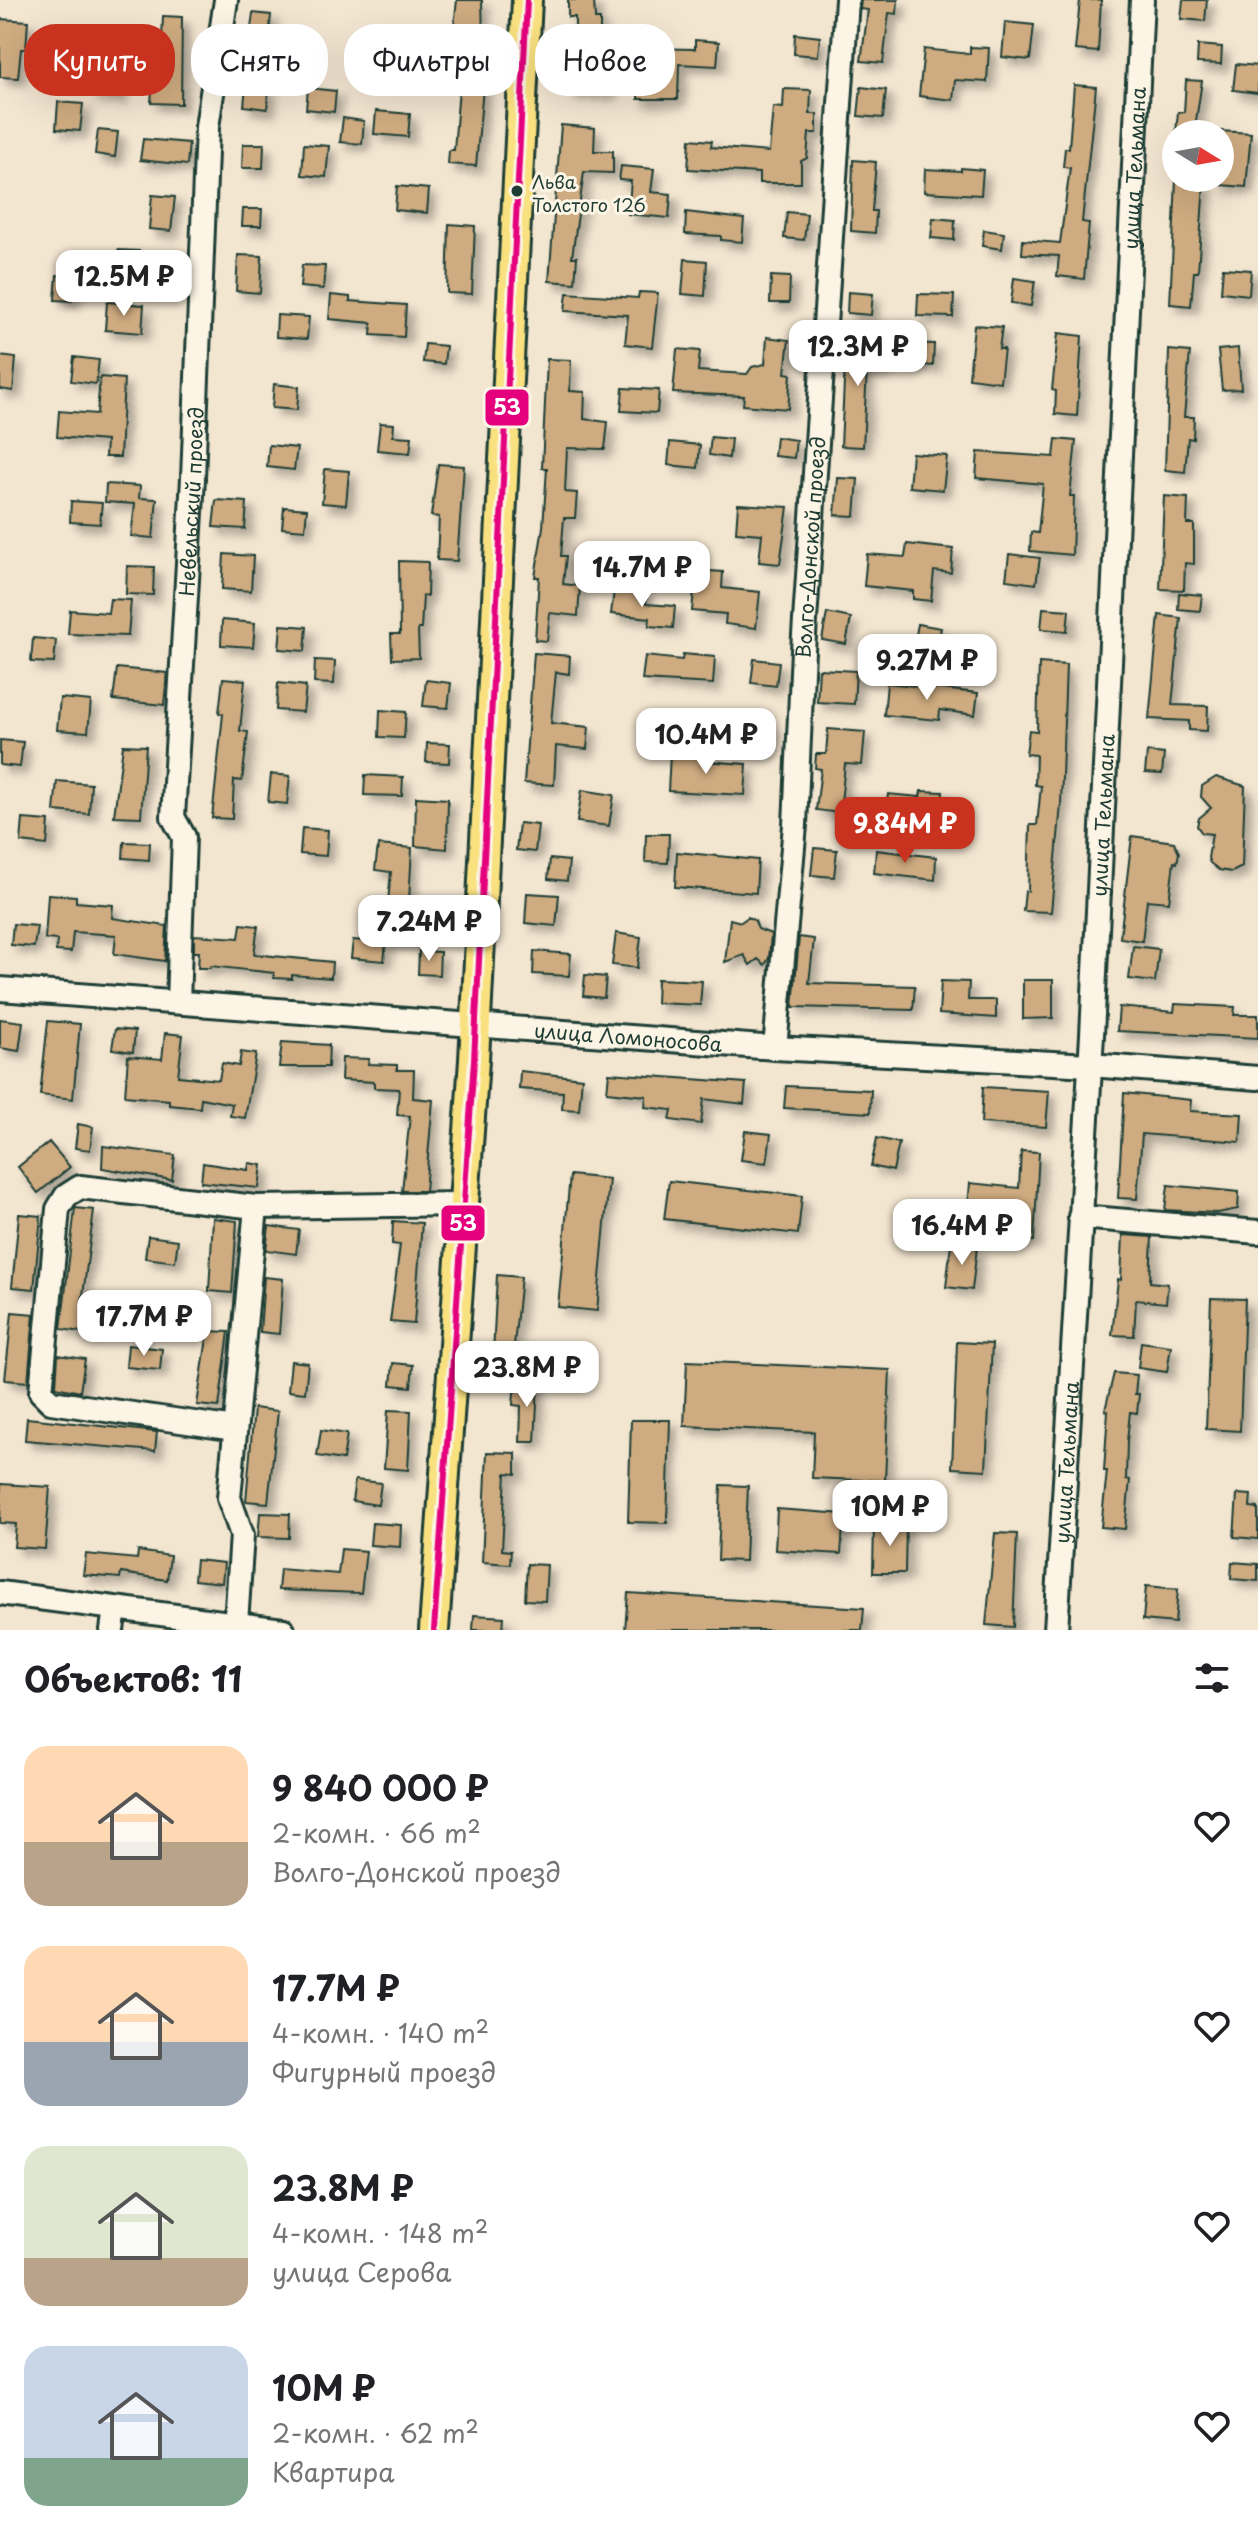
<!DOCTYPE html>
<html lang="ru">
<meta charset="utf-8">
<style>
body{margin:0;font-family:"Playpen Sans",sans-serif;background:#f6f6f6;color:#202124;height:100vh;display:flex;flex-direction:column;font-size:30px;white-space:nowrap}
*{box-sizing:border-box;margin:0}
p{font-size:26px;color:#757577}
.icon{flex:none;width:44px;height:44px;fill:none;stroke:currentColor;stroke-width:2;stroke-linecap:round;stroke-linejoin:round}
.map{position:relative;height:1630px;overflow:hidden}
.drawer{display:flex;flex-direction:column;background:#fff;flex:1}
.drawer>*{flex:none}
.banner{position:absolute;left:24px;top:24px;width:800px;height:72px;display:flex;gap:16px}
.needle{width:52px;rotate:101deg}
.buttons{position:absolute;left:1162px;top:120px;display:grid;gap:16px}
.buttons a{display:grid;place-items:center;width:72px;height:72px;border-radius:50%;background:#fff;box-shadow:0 8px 32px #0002;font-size:40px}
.price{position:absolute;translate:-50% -68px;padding:0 18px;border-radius:16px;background:#fff;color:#222;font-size:26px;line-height:52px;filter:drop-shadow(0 2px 4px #0008)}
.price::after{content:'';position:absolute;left:50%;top:48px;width:24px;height:18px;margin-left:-12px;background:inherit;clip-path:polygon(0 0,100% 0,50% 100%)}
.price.selected{background:#c8321e;color:#fff}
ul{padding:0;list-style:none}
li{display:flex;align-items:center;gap:24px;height:200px;padding:0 24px}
li span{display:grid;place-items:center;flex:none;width:224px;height:160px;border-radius:24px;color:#555}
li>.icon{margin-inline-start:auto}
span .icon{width:96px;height:96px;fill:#fffc;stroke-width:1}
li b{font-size:34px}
h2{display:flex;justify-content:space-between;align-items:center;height:96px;padding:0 24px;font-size:34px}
.pill{padding:0 28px;border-radius:32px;background:#fff;box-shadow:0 8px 32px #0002;font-size:28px;line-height:72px}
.pill.selected{background:#c8321e;color:#fff}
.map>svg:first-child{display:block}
.building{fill:#ceab80;stroke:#1f3d34;stroke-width:2;filter:url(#shadow)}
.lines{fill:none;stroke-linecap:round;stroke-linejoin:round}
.minor-casing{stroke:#1f3d34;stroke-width:28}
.major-casing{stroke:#1f3d34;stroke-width:34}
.minor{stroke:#fcf5e5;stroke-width:22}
.major{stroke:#fae180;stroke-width:28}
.bus-1-casing{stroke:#fcf5e5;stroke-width:12}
.bus-1{stroke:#e5007d;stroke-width:6}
.bus-dot{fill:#1f3d34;stroke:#fcf5e5;stroke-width:3}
.labels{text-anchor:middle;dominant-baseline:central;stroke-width:6;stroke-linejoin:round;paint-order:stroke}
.bus-label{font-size:18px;fill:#1f3d34;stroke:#fcf5e5;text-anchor:start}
.street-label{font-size:20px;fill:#1f3d34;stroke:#fcf5e5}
.line-badge{stroke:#fcf5e5;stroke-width:3}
.badge-label{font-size:22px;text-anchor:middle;font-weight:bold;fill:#fff}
</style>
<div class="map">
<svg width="1258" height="1630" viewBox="0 0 1258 1630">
<defs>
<filter id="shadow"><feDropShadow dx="7" dy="7" stdDeviation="4" flood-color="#0004"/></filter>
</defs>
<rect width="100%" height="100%" fill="#f3e6d1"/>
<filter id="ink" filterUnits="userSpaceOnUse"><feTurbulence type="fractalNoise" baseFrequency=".0125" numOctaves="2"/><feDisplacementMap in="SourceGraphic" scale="16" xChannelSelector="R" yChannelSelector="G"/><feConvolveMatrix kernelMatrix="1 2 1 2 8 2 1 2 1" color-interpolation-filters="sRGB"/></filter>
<g filter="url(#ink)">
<!-- building -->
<path class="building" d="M457,0H482L484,76L476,166L448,164L449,150H454L459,88V64H454L456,43H452Z
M568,0H594L595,19H600V55H609V92H568V55H575V17H568Z
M861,0H898L897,14L889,13L883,63L861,61L868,10L860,9Z
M1080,0H1101L1098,52L1075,50Z
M1183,0H1207L1205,21L1181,19Z
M253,13L271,15L267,54L248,52Z
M163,16L182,17L181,104L151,103L154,63H161Z
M0,19L28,21L26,49H21L18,78L0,77Z
M1005,22L1034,25L1030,60L1002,57Z
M795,34L820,37L818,56L794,54Z
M695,40L719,42L717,66L679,64L678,99H638L639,48L695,49Z
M1198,45L1222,47L1221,64L1197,63Z
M970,47L989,48L987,82L955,80L953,100L919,96L924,49L970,54Z
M1236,64L1258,66V93L1233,90Z
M93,72L120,74L119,96L92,94Z
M1186,80L1202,81L1194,134L1176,132L1178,112H1184Z
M1074,85L1096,87L1082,222L1089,223L1084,279L1057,276L1059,256L1022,254L1023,240L1060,243L1070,168L1063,167L1065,148H1069Z
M246,86L269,88L267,109L244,106Z
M861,87L886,90L883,118L858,116Z
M308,88L336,91L334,112L306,109Z
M784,89L811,90L810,114H817V133H809L807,158L801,161V183H759V173L688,169L690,139L712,141L711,147L769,152L773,107L783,108Z
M58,102L83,104L80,131L56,129Z
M376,111L410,114L408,137L374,134Z
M343,118L364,121L362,144L340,142Z
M561,125L595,128L594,151H613V173L584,172L572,257H577L575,283L549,281Z
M98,130L118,132L115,157L95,154Z
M1220,131L1251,133L1246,187L1220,185Z
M143,139L189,143L187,165L140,160Z
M243,144H264L263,168H242Z
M304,144L329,146L326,177L302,175Z
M853,160L876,162L872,211H876L875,233L851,231Z
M621,166L654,169L651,192L671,194L669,218L628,214L631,181L619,180Z
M961,168L983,170L981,195L924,192L925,169L961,171Z
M1176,180L1204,182L1198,272H1194L1191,306L1170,304Z
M397,186L429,189L427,213L395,210Z
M152,195L175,197L171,231L149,229Z
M243,209H262L261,226H242Z
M686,212L744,219L742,242L721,240V236L685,234Z
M787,212L807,214L804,240L784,238Z
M933,218L955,220L954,240L931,238Z
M449,224L475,226L472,294L447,293Z
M984,230L1004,233L1002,249L982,246Z
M118,250L139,251V259L174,262L172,283L117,277Z
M238,255L262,256L260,293L236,291Z
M685,259L707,261L705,296L682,294Z
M302,265L325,266L323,289L300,287Z
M1223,268L1251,270L1249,295L1221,292Z
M57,275L74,276L72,301L55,300Z
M771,276L790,277L789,303H770Z
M1014,278L1035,281L1031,306L1011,303Z
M639,292L658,293L652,347L625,344L628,315L565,311L567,293L638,298Z
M848,292L873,294L871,315L847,313Z
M918,294L954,295L953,317L917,316Z
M331,295L350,297V301L406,305L404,337L371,335L372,323L329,319Z
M107,302L144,305L142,333L105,330Z
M277,315L309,317L307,339L276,337Z
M974,325L1002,327L999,349H1004L1000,382L969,378Z
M1058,333L1082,336L1077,416L1055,414L1056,391L1052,390Z
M767,337L789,340L785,373L791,374L788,409L743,405L744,396L673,393L677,349L700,351L698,371L747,374L752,367L765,364Z
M846,340L885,343L882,370L867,369L863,447L841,446Z
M912,343L934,344L933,366L911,364Z
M425,344L446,346L444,364L423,362Z
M1238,348L1241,389L1222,390L1218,350Z
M1169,350L1190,352L1184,417H1194L1193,439L1188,438L1185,472L1165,470Z
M0,356L16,358L13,391L0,389Z
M74,357L99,360L96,384L71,381Z
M547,359L571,360L570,391L585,392L584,419L608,422L605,449L567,448L565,492L577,493L575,518H564L561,556H566L563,584L580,586L578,616L550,613L547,641L535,640L539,577H535L543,527L547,468H542Z
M100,377L124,379L120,457H105L106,441L57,437L59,411L97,414Z
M274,384L299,387L297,410L272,408Z
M623,388L659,390L657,413L621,411Z
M380,423L394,424L393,436L412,437L410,453L377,450Z
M711,437L731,439L729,458L709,455Z
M776,437L796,440L794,458L774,456Z
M1056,439L1076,441L1070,496H1074L1072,555L1030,551L1031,532L1038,533L1043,484L976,478L978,452L1054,457Z
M670,442L700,445L698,468L668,465Z
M269,445L297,448L294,470L267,467Z
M912,453L947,456L943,490L909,487Z
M438,464L464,466L457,561L437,560L439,517L431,516Z
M325,469L349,471L346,505L322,503Z
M838,478L858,479L855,516L835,515Z
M106,484L140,486L139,498L157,499L153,538L131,536L135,504L105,502Z
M1164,496L1188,498L1187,524H1194V564L1185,563L1184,590L1160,589Z
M216,500L247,502L245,529L213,527Z
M71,501L102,503L100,524L70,522Z
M738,504L788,507L780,564L759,562L762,534L736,532Z
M284,507L307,509L305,530L282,528Z
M907,544L953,549L951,573L934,571L931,601L913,599V591L864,586L867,554L905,557Z
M224,554L253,556L251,591L222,589Z
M1009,554L1040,558L1036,584L1006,580Z
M399,561L428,562L427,596H423L421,629H418L419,658L392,659L391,634H400Z
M127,566L154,567L153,595L126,594Z
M696,570L723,572L722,588L760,592L756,628L725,624L726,614L692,611Z
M614,590L647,593L646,604L675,606L673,628L649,626L650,618L611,614Z
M1179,593L1202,595L1200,611L1178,609Z
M110,599L131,600L128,636L68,634L70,610L108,613Z
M1043,608L1069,610L1067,631L1041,629Z
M827,613L851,618L846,644L822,640Z
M1159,615L1181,618L1172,705L1208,706L1207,731L1189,730V721L1149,719Z
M222,620L255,623L253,647L221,645Z
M918,624L941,628L936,655L913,651Z
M281,625L307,627L305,651L279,649Z
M33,638L56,640L54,663L31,662Z
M534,653L570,656L569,674L556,672L551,723L589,727L587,749L556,746L554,785L524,783Z
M683,654L715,657L713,684L642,680L645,656L682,660Z
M754,659L779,662L776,686L751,683Z
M315,660L335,661L334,684L314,683Z
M1039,663L1066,665L1061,804L1051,912L1023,911L1025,891H1028L1030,825H1037L1041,786L1035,785L1036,755L1026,754L1029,730L1037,731Z
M117,668L167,673L164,705L113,700Z
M819,669L856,671L854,704L817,702Z
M223,678L245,680L240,731L248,732L242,781L234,780L232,819L212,818L223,714L219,713Z
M426,680L451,683L448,708L423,706Z
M278,683L306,686L303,712L276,710Z
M887,683L978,693L975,715L940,710L939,720L884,715Z
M60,698L91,701L88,732L57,730Z
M380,710L406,712L404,738L379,737Z
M748,723L772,726L770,750L745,747Z
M828,729L865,732L862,765L845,764L840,813L816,810L821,769L815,768L816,754H826Z
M0,740L23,742L20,767L0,765Z
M427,743L450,744L449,763L426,762Z
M123,745L146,746L141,817L114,816Z
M1147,752L1164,754L1162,774L1145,773Z
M670,754L704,755V761L747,764L745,795L668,791Z
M271,774L290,776L287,804L268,802Z
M365,775L403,777L402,796L364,795Z
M1216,777L1245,786L1242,867L1232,872L1219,870L1210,863L1208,858L1212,834L1202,833L1197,826L1199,818L1211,808L1201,797L1202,786Z
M57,781L91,784L89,814L54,811Z
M582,790L614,795L609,826L577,822Z
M921,791L943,792L941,825L885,818L888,794L920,797Z
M416,797L448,799L447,849L415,846Z
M23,819L49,821L47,845L21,842Z
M519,823L538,825L535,852L516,850Z
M302,828L328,830L326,856L300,854Z
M646,834H669L668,863L645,862Z
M1132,836L1174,842L1179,853L1177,863L1174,862L1169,902L1147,900L1142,941L1120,938Z
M124,842L150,843L149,860L123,858Z
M378,845L412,848L409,901L419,902L417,942L384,940L391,872L375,870Z
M814,848L837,850L834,877L811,875Z
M876,850L936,857L935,880L874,873Z
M677,852L758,860L756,893L675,887Z
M550,859L569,861L567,881L548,879Z
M527,893L559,895L556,926L525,923Z
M48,894L76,896V902L113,905L112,918L167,926L165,961L114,954L116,935L73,932L71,952L56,951L57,940L45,939Z
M748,917L755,921L758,929L771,934L769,958L765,965L758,959L750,965L744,955L725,962L730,919L741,922Z
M13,924L37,926L34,947L11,945Z
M241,924L258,926L254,954L332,962L331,978L292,975V979L274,978V973L211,966V968H198L199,952H194V935L239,938Z
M616,933L641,937L637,968L612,965Z
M799,937L814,939L809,983L915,986L913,1010L793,1007Z
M353,940L386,943L384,961L351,958Z
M1133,946L1159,949L1155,982L1129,979Z
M419,951L440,952L439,975L418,974Z
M534,951L571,954L569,976L533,974Z
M585,975L606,977L604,998L583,996Z
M657,979L702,981L700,1005L656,1003Z
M1023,980H1053V1018L1023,1019Z
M941,981L969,982L968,1000H996V1018L939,1014Z
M1175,1004L1235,1007L1234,1015H1258V1038L1117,1031L1119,1007L1174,1012Z
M0,1019L23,1022L19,1051L0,1048Z
M48,1021L80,1024L73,1099L40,1095Z
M115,1029L135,1031L133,1052L112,1049Z
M165,1033L183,1035L178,1076L219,1080L222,1063L239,1066L241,1052L256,1054L245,1118L230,1116L232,1104L201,1098L200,1108L169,1105V1100L125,1096L128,1056L162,1059Z
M282,1042L329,1045L328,1067H279Z
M342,1058L369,1059L368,1064L397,1065V1070H414L413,1098L433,1100L425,1191H402L410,1116L397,1115L399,1089L374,1088V1082L341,1080Z
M520,1071L582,1078L579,1110L562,1109L563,1092L519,1089Z
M609,1073L746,1083L744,1104L704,1099L701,1124L670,1120L672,1110L645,1107L646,1096L607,1092Z
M786,1086L871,1090L870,1113L784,1108Z
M983,1087L1049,1091L1046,1127L981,1123Z
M1124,1093L1191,1100L1190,1111L1242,1114L1240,1142L1142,1134L1137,1199L1118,1198Z
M78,1124L93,1127L90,1150L75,1148Z
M745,1131L771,1134L767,1163L741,1160Z
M877,1138L899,1143L893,1171L871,1166Z
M49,1142L70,1167L38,1193L18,1167Z
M103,1146L175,1155L172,1180L102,1168Z
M1021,1151L1039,1152L1034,1241L1010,1240L1012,1210L968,1206L970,1183L1019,1188Z
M203,1163L248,1170L249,1163L262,1165L259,1188L201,1182Z
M570,1175L609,1179L597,1311L558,1307Z
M669,1181L802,1196L798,1234L664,1219Z
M1168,1185L1239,1192L1238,1209L1218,1213L1165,1210Z
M75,1208L94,1210L82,1303L91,1305L88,1333L61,1329Z
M19,1214L41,1216L34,1289L12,1287Z
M213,1218L237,1221L232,1293L209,1291Z
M393,1221L422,1223L414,1324L390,1322L400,1245L392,1244Z
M269,1226L299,1230L296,1254L266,1250Z
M1123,1235L1152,1237L1150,1282L1168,1284L1166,1303L1136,1300L1134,1336L1112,1335L1118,1279L1121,1280Z
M148,1236L178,1240L175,1262L145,1258Z
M951,1244L977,1247L972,1290L946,1287Z
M497,1275L521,1277L511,1375L492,1373Z
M264,1277L283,1279L279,1334L260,1332Z
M1211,1298L1245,1299L1240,1431L1206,1429Z
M12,1312L34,1314L28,1382L5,1380Z
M208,1331L229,1332L219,1407L197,1405Z
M957,1342L992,1344L986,1470L952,1468Z
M1141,1342L1171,1346L1167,1372L1138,1368Z
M128,1345L162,1349L160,1370L126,1367Z
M58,1355L85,1359L80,1392L56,1387Z
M291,1361L308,1363L305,1393L288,1391Z
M687,1361L890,1370L885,1481L812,1478L814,1432L684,1426Z
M393,1363L413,1365L411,1387L391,1385Z
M1114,1373L1137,1375L1135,1394H1139L1137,1413L1130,1412L1127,1441L1126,1479L1130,1480L1125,1529L1101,1527L1107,1471H1104L1108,1411L1105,1410Z
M515,1382L538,1384L535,1442H520L521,1406L513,1405Z
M254,1408L278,1411L268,1503L246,1501Z
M388,1410L411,1411L408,1470L384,1468Z
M27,1418L157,1432L155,1451L25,1440Z
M631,1420H670L667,1523L628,1522Z
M321,1430L347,1434L343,1460L317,1456Z
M487,1452L516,1453V1474L506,1473L502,1550L511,1551L510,1564L482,1562Z
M355,1480L381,1483L378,1505L352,1501Z
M1,1484L50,1487L45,1549L14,1547L16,1524L0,1523Z
M721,1485L748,1486L745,1561L718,1560Z
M1237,1494L1251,1495L1250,1507L1258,1508V1539L1234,1537Z
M777,1509L844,1514L841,1554L775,1550Z
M260,1513L290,1514L289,1538L258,1537Z
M874,1522H906L905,1573H873Z
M372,1523L401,1525L400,1547L370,1545Z
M995,1533L1017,1534L1013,1627L986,1625Z
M341,1549L366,1551L361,1593L278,1590L280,1569L338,1574Z
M138,1551L170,1556L167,1580L121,1573L120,1578L83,1575L86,1554L137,1559Z
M196,1560L224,1563L222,1583L194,1580Z
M1232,1562L1258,1564V1581L1231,1579Z
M527,1564L547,1565L545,1601L525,1600Z
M1146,1586L1178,1589L1175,1623L1143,1620Z
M628,1593L864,1608L862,1630H625Z
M474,1615L504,1617L503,1630H473Z"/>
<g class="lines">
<!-- minor casing -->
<g class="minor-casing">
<g id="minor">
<path id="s1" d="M0,989L775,1048L1090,1065L1258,1078"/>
<path id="s2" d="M178,1002L184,837L173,817L193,478L207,127L226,0"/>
<path id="s3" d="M775,1048L795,825L803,650L847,0"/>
<path d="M1080,1217L1258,1232"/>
<path d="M235,1429L51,1402L41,1392L58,1209L66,1196L80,1187L256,1207L463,1204"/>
<path d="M0,1593L283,1630"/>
<path d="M236,1623L242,1535L229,1498L256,1207"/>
<path d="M112,1630L115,1609"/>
<path id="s4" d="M1056,1630L1092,1035L1142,0"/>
</g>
</g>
<!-- major casing -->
<g class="major-casing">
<path id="major" d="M434,1630L474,1060L527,0"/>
</g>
<!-- minor -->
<use href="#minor" class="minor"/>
<!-- major -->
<use href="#major" class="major"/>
<!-- bus-1 casing -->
<g class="bus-1-casing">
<path id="bus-1" d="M434,1630L474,1060L527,0"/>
</g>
<!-- bus-1 -->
<use href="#bus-1" class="bus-1"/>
</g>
</g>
<!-- markers -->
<circle class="bus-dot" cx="517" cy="191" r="7"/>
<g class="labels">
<!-- bus labels -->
<g class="bus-label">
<text x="532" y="181">Льва<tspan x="532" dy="23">Толстого 126</tspan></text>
</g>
<!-- street labels -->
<g class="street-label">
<text stroke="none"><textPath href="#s4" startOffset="1464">улица Тельмана</textPath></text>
<text stroke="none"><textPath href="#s2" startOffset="504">Невельский проезд</textPath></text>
<text stroke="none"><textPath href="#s3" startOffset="502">Волго-Донской проезд</textPath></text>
<text stroke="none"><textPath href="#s4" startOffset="816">улица Тельмана</textPath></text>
<text stroke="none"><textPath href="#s1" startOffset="630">улица Ломоносова</textPath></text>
<text stroke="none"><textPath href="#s4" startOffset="168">улица Тельмана</textPath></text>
</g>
</g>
<g class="line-badge">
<rect x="484" y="388" width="46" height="39" rx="8" fill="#e5007d"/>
<rect x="440" y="1204" width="46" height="38" rx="8" fill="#e5007d"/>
</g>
<g class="badge-label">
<text x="507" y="415">53</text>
<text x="463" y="1231">53</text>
</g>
</svg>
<div class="buttons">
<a><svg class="needle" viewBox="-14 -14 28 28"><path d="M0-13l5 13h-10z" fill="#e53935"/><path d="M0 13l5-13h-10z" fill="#757577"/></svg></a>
</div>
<b class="price" style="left:124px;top:318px">12.5M ₽</b>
<b class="price" style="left:858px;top:388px">12.3M ₽</b>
<b class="price" style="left:642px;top:609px">14.7M ₽</b>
<b class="price" style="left:927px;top:702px">9.27M ₽</b>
<b class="price" style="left:706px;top:776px">10.4M ₽</b>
<b class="price selected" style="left:905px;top:865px">9.84M ₽</b>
<b class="price" style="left:429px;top:963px">7.24M ₽</b>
<b class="price" style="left:962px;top:1267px">16.4M ₽</b>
<b class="price" style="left:144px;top:1358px">17.7M ₽</b>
<b class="price" style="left:527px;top:1409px">23.8M ₽</b>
<b class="price" style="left:890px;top:1548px">10M ₽</b>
<div class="banner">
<a class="pill selected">Купить</a>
<a class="pill">Снять</a>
<a class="pill">Фильтры</a>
<a class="pill">Новое</a>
</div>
</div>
<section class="drawer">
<h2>Объектов: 11<svg class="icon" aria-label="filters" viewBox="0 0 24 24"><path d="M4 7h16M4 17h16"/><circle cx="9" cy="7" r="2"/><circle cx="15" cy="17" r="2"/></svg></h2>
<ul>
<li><span style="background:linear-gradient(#ffd9b3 60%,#b9a48a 0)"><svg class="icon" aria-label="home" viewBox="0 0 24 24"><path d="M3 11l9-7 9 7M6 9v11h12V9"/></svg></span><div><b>9 840 000 ₽</b><p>2-комн. · 66 m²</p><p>Волго-Донской проезд</p></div><svg class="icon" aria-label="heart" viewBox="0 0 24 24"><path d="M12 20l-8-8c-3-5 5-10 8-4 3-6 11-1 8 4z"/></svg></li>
<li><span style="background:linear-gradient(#ffd9b3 60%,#9aa5b1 0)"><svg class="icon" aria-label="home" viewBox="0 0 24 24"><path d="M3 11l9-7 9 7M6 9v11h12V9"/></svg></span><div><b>17.7M ₽</b><p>4-комн. · 140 m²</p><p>Фигурный проезд</p></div><svg class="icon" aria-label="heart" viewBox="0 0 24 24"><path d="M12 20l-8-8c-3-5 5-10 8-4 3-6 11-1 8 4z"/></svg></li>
<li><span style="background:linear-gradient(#dfe7d0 70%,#b9a48a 0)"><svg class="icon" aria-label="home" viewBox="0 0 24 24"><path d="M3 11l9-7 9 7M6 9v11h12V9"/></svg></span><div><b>23.8M ₽</b><p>4-комн. · 148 m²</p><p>улица Серова</p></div><svg class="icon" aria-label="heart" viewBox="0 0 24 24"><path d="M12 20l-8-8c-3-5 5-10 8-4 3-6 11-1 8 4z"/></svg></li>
<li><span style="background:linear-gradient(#c9d6e8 70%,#7fa58c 0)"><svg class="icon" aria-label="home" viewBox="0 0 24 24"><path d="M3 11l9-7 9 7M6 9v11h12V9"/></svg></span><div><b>10M ₽</b><p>2-комн. · 62 m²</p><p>Квартира</p></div><svg class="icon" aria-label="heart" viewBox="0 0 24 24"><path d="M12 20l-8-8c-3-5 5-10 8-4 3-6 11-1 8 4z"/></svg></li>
</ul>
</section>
